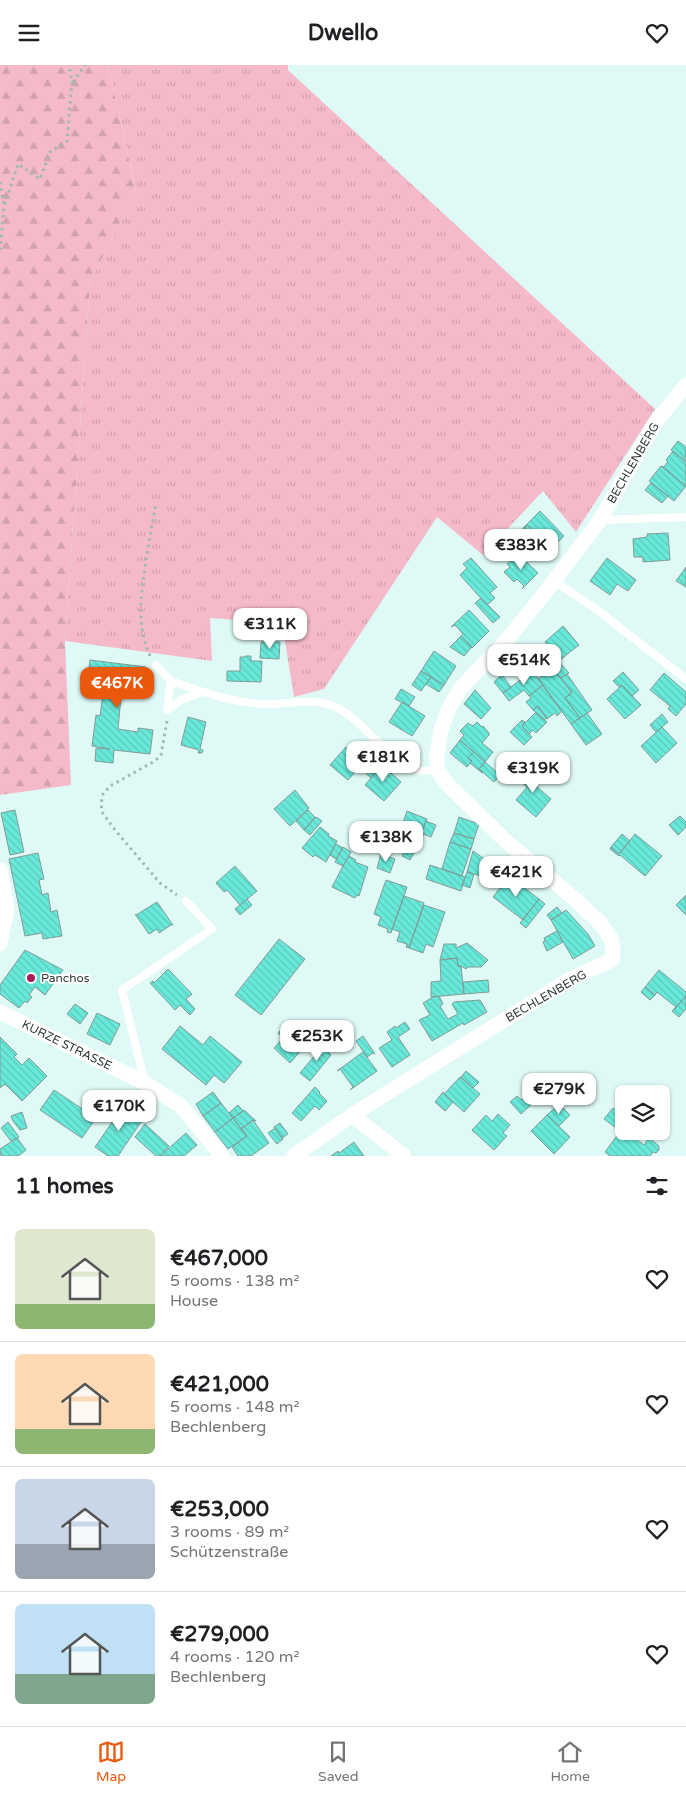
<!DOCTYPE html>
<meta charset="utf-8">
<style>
body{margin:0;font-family:"Varela Round",sans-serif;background:#f2f2f2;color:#202124;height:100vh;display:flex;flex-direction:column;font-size:19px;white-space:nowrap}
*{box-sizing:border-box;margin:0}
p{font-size:16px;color:#757577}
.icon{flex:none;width:28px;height:28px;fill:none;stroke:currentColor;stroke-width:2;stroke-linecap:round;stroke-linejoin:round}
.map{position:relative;height:1091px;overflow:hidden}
.side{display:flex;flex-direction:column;background:#fff;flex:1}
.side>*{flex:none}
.tools{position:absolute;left:615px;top:1020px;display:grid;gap:10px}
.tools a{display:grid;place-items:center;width:55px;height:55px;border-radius:8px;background:#fff;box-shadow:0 1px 4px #0004;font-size:25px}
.price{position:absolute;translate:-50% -42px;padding:0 11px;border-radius:10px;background:#fff;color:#222;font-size:16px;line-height:32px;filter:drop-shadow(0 1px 2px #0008)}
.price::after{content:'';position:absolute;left:50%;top:30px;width:15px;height:11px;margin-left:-8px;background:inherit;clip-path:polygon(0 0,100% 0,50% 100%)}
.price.on{background:#ea580c;color:#fff}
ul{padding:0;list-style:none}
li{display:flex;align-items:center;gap:15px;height:125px;padding:0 15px}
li+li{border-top:1px solid #e0e0e0}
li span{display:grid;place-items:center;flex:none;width:140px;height:100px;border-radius:8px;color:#555}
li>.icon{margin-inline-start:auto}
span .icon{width:60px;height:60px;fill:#fffc;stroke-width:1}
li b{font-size:21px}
h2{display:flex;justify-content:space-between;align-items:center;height:60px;padding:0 15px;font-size:21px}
header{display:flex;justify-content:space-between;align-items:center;height:65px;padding:0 15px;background:#fff;font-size:22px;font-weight:700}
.tabs{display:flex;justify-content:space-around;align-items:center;height:70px;border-top:1px solid #e0e0e0;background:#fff;font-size:14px;color:#757577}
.tabs a{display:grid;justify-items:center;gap:2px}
.tabs .on{color:#ea580c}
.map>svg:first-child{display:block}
.grass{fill:url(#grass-tufts)}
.forest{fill:url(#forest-firs)}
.building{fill:url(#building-back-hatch);stroke:#829b97}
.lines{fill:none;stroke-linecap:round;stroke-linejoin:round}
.path{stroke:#a1b7b3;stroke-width:3;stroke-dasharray:2.5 4;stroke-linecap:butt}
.service{stroke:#fff;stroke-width:8}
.minor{stroke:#fff;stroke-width:15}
.poi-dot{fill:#a91c5b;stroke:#fff;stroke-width:2}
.labels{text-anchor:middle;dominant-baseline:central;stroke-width:4;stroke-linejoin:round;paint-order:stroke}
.street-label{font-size:12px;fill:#303b39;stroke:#fff}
.poi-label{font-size:12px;fill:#303b39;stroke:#fff;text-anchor:start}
</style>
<header><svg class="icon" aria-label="menu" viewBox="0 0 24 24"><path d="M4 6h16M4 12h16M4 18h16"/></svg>Dwello<svg class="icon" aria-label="heart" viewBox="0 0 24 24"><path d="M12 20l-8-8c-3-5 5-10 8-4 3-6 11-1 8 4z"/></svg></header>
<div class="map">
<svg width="686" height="1091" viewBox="0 0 686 1091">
<defs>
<pattern id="grass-tufts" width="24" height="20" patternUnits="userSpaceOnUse" patternTransform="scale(1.25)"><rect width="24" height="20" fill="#f5baca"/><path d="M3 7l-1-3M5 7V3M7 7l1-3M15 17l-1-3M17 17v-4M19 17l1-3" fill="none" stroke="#d2a1ae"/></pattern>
<pattern id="forest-firs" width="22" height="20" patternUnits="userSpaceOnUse" patternTransform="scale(1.25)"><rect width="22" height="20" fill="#f5baca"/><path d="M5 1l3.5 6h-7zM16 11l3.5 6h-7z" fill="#d2a1ae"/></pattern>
<pattern id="building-back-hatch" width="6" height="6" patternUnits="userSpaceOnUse" patternTransform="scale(1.25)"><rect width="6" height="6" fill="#69e9da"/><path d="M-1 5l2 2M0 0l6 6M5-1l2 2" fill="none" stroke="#5bc9bc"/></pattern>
</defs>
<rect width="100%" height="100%" fill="#dffaf6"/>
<!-- grass -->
<path class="grass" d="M108,0H288V5L655,344L576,467L543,426L483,490L437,452L324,624L294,632L282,558L210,553L212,596L65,576L90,217L136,126Z"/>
<!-- forest -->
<path class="forest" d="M0,0H108L136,126L90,217L65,576L71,720L0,730Z"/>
<!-- building -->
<path class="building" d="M678,376L686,382L685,396L671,385Z
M673,386L686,397V421L661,401L664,402L668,396L666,395Z
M661,401L686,421L674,436L649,416Z
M651,418L668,431L662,438L645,425Z
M540,446L564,471L549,486L534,472L536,469L527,460L524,462Z
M527,460L536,469L534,472L525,462Z
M524,462L536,474L529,480L532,484L517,469Z
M668,468L670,495L643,497V492H634L633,474L647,472V469Z
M516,491L518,493L520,491L538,508L522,524L524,521L517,514L514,517L504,507L510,502L507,499Z
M471,493L497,522L490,528L495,533L487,540L460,510L467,503L463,499Z
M607,493L636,515L628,526L617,519L610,530L590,516Z
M686,502V522L676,516Z
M481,533L500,552L493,558L475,538Z
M469,545L489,566L472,583L461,571L463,569L455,560L451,562Z
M563,561L579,580L560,595L545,577Z
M461,571L472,582L464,591L450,582Z
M261,577H280L279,594L260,593Z
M434,586L456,601L444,620L421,606Z
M245,591H251V596H262L261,617L227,616V606H240V592H245Z
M90,595L146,602L143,633L121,631L118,664L138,667V663L153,665L150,689L114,685L113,698L95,696L96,683L110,684L92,681L96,650L100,651L103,629L86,627Z
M559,597L569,608L560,613L552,603Z
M552,603L572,627L565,633L580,653L571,659L538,614Z
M421,606L431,612L421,626L412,620Z
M532,606L543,620L529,631L524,625L509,636L503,628Z
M623,607L639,625L632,631L622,620L619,622L613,616Z
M664,608L686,627V639L676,651L668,644L670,641L650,625Z
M567,609L592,645L580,653L565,633L572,628L561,613Z
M502,610L511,622L503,628L494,617Z
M431,612L444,620L439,627L426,619Z
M543,620L562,646L557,651L555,648L547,654L538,641L533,645L526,637L531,633L529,631Z
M622,620L641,640L625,654L607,634Z
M401,624L415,632L409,641L395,634Z
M475,625L491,643L481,654L464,639Z
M402,637L425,651L412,671L389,657Z
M538,641L547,653L544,655L533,645Z
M536,647L547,657L536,668L533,665L529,669L522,661Z
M587,648L602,669L586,680L571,659Z
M662,649L668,657L656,667L650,660Z
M188,652L206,657L200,684L203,685L202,688H198L199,685L181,680Z
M522,655L525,657L522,661L532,672L524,680L510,667Z
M477,657L482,662L483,661L489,668V670L482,678L493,687L485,697L460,675L464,670L460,666L468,658L473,661Z
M662,662L677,678L656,698L641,681Z
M460,675L474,687L468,693L472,696L467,702L450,688Z
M346,682L364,697L348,715L330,700Z
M365,682L378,692L375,696L382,701L371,713L359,702L364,697L357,692Z
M474,687L485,697L479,704L483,707L482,708L470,698L472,696L468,693Z
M485,697L500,710L494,717L479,704Z
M382,700L401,717L384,736L365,720Z
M535,701L543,709L534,719L551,734L536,752L516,735L527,722L521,717Z
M295,725L309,743L290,761L274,744Z
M15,745L24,787L10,790L1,748Z
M308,745L315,752L304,765L296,756Z
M407,746L427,754L421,768L402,761Z
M680,751L686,757V762L678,770L669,760Z
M316,752L322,756L310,770L304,765Z
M459,752L479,759L474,774L454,768Z
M426,756L436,760L431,772L421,768Z
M320,762L329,769L328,771L337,776L326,797L315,790L313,792L302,783Z
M412,765L424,769L410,795L402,791L410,776L408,775Z
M454,768L474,774L471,784L450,777Z
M622,769L630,776L619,789L611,782Z
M635,769L662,791L645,811L620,790L619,791L610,784L611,782L619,789Z
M450,777L471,784L462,811L442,804Z
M336,779L343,783L336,794L330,790Z
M343,782L351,787L343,801L335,797Z
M473,786L486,795L481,811L467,807Z
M38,788L44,814L39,815L42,830L48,828L51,847L57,845L62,871L43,874L42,868L25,871L9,794Z
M381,789L395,794L390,808L377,803Z
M349,791L356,795L355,797L368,802L359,831L357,830L355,833L332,822L343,801Z
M430,800L465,812L461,826L426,814Z
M235,801L257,826L240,840L227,825L224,827L216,818Z
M467,807L474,809L470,823L462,820Z
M509,811L539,834L523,855L493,832Z
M386,815L407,822L391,868L387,867L388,864L378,860L381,852L374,849Z
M686,830V850L676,840Z
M404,831L424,838L409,883L406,882L407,879L397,876L400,867L392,864Z
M247,834L252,840L240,850L235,844Z
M539,834L545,839L526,863L520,858Z
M157,837L173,860H171L159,868L157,864L149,869L135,849L136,850Z
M424,840L445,847L433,882L426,879L423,888L409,883Z
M557,842L562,848L551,855L547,850Z
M566,845L588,869L595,881L573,894L551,855Z
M557,866L563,877L547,886L543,877L545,876L544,873Z
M279,874L305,894L261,950L235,930Z
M467,878L488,895L481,902H468L466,904L461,901H458L457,893L440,895L444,879H456V883Z
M25,885L63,905L45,930L35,922L29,930L32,932L27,938L25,936L19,943L0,929V920Z
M457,893L458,901H461L464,929L431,932V917L441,916L440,895Z
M168,904L192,929L186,934L195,944L190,950L180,940L175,945L150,918L153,916L154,918Z
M659,905L686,927V931L674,945L676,942L657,927L655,930L645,922Z
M488,915L489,927L464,929L463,917Z
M645,922L655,930L650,935L641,927Z
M439,931L443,939L440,941L448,954L458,949L452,939L454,937L480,935L487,947L464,960L463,958L432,976L419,955L430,950L423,938L433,932Z
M686,931V944L679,952L672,946Z
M75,939L88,948L80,959L67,949Z
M97,948L120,959L110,980L87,969Z
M405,957L410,964L398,972L410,990L392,1002L379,983L392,975L387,967L395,961L396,963Z
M180,961L203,980L210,971L242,997L224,1018L214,1010L206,1020L162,984Z
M284,962L291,968L296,964L301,969L305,964L313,972L290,998L274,983L283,973L278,968Z
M363,971L375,989L373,988L367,992L356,976Z
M0,972L17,989L14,992L22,1000L29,993L47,1011L22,1036L5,1019L0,1023Z
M326,977L332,981L328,987L331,990L310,1016L300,1008Z
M363,987L377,1006L350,1025L353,1022L340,1004L337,1006Z
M466,1006L479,1017L473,1023L461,1012Z
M460,1012L480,1029L464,1047L444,1029Z
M315,1022L320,1027L319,1028L327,1036L319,1045L315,1041L301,1056L292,1048Z
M54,1025L96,1053L82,1073L40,1045Z
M213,1027L221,1038L203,1051L196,1039Z
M443,1027L453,1037L445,1046L435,1037Z
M517,1031L522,1035L525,1032L532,1039L521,1049L510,1037Z
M221,1038L233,1053L215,1067L203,1051Z
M559,1039L570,1050L559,1061L547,1050Z
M124,1040L143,1054L118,1091H108L95,1082Z
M238,1040L243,1046L233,1053L229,1048Z
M613,1043L624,1051L616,1063L604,1054Z
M244,1045L256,1056L253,1055L241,1064L233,1053Z
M22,1047L27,1063L20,1065L13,1056L11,1051Z
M498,1049L510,1060L503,1068L507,1071L494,1085L472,1065L486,1050L492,1056Z
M547,1050L570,1072L554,1089L531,1066Z
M233,1053L247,1071L228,1084L215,1067Z
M253,1055L269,1078L251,1091H238L232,1082L247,1071L241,1064Z
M8,1057L19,1072L11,1076L1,1063Z
M280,1058L288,1069L282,1073L274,1062Z
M145,1059L169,1081L160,1091H156L135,1072Z
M275,1063L283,1074L277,1079L268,1068Z
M622,1064L644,1080L649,1073L659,1081V1085L656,1088L653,1087L650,1091H610L605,1087Z
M186,1068L197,1080L184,1091H160Z
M17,1073L26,1085L18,1091H1L0,1084Z
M354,1077L364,1091H331L338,1086L339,1088Z"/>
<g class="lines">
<!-- path -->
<path class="path" d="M73,17L85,0
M0,117L4,139
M0,185L4,142L18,99L40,114L50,87L67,76L72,17L69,0
M150,591C136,559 141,529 146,496C149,477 152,458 156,439
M167,656L161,690L155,696L110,721L103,729L101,739L102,747L115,765L160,818L177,830"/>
<!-- service -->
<path class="service" d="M601,455L686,452
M554,516L596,544L686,614
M156,600L171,616
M167,645L171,616C200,626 233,638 264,639C287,640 311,632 333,641C365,654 384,694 418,705C423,707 432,705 437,704
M167,645L181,635L203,627
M145,1018L122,925L212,864L186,836"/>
<!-- minor -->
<path class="minor" d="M0,805L7,844L0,879
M0,947L145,1018L181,1041L222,1091
M352,1050L404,1091
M294,1091L352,1050L570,914L612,895L613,883L611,874L601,859L577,836L508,778L447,719L437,704V690L441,665L449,643L461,623L505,577L544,529L600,455L655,358L686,320"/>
</g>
<!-- markers -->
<circle class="poi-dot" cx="31" cy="913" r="5"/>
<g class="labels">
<!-- street labels -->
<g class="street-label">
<text transform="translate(633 398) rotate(-60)">BECHLENBERG</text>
<text transform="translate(546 931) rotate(-30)">BECHLENBERG</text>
<text transform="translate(67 980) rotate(26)">KURZE STRASSE</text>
</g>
<!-- poi labels -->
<g class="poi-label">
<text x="41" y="913">Panchos</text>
</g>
</g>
</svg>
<div class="tools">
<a><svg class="icon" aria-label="layers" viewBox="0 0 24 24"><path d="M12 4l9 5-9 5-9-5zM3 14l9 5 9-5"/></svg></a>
</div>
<b class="price" style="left:521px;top:506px">€383K</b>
<b class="price" style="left:270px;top:585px">€311K</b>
<b class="price" style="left:524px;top:621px">€514K</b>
<b class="price on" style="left:117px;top:644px">€467K</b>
<b class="price" style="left:383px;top:718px">€181K</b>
<b class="price" style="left:533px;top:729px">€319K</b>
<b class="price" style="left:386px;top:798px">€138K</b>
<b class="price" style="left:516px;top:833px">€421K</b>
<b class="price" style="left:317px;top:997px">€253K</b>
<b class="price" style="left:559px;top:1050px">€279K</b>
<b class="price" style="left:119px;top:1067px">€170K</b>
</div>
<section class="side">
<h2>11 homes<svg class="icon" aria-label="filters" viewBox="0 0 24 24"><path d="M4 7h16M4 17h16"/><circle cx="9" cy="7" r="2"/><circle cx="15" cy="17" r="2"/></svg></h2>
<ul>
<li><span style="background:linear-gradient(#dfe7d0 75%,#8fb573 0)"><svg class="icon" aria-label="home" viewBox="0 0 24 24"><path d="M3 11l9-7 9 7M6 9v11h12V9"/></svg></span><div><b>€467,000</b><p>5 rooms · 138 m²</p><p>House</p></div><svg class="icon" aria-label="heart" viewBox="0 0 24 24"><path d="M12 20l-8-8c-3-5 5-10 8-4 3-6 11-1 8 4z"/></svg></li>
<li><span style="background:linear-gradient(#ffd9b3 75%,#8fb573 0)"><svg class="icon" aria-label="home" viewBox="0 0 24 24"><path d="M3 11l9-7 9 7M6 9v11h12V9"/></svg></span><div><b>€421,000</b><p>5 rooms · 148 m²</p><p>Bechlenberg</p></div><svg class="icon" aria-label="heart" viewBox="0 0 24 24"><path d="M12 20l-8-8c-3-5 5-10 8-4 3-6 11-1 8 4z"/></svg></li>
<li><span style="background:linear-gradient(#c9d6e8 65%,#9aa5b1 0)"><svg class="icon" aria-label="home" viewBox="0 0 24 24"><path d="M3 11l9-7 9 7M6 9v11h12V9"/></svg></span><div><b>€253,000</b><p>3 rooms · 89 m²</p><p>Schützenstraße</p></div><svg class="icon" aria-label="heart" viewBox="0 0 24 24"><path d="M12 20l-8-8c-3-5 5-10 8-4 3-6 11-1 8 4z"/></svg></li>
<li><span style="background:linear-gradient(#bfe0f5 70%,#7fa58c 0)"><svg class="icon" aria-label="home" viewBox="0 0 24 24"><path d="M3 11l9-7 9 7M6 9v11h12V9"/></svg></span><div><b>€279,000</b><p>4 rooms · 120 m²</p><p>Bechlenberg</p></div><svg class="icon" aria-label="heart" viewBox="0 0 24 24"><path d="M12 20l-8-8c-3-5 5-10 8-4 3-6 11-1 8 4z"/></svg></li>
</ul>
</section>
<nav class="tabs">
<a class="on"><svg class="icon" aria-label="map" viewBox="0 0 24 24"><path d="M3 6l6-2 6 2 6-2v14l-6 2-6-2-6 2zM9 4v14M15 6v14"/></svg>Map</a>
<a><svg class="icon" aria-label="saved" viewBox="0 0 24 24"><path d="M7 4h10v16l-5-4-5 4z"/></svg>Saved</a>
<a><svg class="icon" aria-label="home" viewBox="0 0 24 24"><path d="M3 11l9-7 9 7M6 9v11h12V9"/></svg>Home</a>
</nav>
